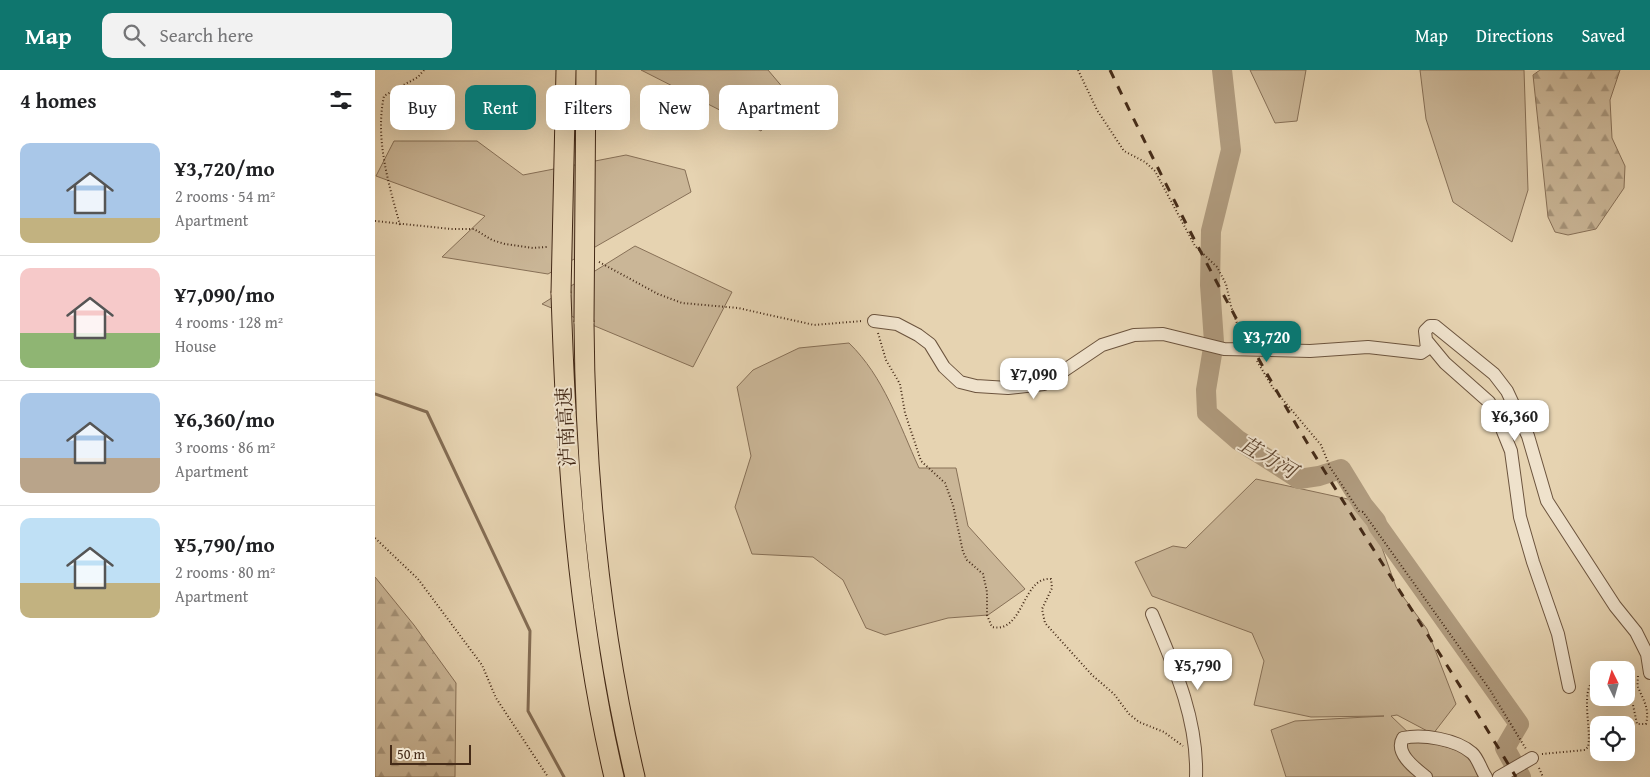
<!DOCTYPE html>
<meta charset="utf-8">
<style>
body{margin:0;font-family:"Gentium Book Plus","Noto Serif SC",serif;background:#f2f2f2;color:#202124;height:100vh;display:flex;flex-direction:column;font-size:19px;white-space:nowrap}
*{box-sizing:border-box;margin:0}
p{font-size:16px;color:#757577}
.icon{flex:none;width:28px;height:28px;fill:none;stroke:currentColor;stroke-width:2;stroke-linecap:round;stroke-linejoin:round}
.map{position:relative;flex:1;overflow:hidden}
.sheet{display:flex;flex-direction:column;background:#fff;width:375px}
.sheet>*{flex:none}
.top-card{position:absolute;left:15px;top:15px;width:475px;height:45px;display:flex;gap:10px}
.needle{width:32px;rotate:355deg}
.buttons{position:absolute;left:1215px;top:591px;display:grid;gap:10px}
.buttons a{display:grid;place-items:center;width:45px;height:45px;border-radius:10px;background:#fff;box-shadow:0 5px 20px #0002;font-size:25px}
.scale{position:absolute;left:15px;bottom:12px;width:81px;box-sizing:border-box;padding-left:5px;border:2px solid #442a17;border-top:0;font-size:14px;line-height:18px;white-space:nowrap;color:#442a17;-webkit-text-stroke:4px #efe2cc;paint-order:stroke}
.price{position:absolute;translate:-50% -42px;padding:0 11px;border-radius:10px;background:#fff;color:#222;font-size:16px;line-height:32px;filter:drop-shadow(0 1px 2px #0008)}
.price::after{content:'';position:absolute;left:50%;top:30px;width:15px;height:11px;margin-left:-8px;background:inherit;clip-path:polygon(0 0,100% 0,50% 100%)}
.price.active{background:#0f766e;color:#fff}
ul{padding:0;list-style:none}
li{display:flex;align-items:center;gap:15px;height:125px;padding:0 20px}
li+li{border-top:1px solid #e0e0e0}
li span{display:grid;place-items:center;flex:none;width:140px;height:100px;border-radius:10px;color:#555}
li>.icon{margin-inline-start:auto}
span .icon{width:60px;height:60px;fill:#fffc;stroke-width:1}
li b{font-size:21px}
h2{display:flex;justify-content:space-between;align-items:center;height:60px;padding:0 20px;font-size:21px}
.chip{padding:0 18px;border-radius:10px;background:#fff;box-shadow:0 5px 20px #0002;font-size:18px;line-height:45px}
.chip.active{background:#0f766e;color:#fff}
header{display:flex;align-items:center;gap:30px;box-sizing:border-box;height:70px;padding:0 25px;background:#0f766e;color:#fff}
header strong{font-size:24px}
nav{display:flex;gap:28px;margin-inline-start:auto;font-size:18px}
.search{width:350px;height:45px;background:#f2f2f2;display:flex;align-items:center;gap:12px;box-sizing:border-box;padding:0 18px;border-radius:10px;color:#757577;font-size:19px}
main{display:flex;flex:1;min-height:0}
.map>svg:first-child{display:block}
.grass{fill:#cab697;stroke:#877057}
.forest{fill:url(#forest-firs);stroke:#877057}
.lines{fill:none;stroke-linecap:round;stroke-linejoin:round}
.stream{stroke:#846d54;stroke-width:3}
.river{stroke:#af9a7d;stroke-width:20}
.minor-casing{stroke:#6c543e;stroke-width:14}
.highway-casing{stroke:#442a17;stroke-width:21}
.path{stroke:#442a17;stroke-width:2;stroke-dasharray:1 2.5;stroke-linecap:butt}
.minor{stroke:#efe2cc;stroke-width:12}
.highway{stroke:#e6d3b1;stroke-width:19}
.rail{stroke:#442a17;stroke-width:3;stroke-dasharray:9 9;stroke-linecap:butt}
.highway-bridge-casing{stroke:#442a17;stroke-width:21;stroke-linecap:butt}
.highway-bridge{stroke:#e6d3b1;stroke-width:19}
.labels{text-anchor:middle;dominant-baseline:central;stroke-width:4;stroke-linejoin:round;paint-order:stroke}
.street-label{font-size:20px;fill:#442a17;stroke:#efe2cc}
.water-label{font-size:21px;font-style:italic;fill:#5f4630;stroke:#efe2cc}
</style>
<header>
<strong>Map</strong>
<div class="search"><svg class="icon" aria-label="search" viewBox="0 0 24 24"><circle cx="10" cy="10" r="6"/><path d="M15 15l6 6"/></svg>Search here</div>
<nav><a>Map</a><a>Directions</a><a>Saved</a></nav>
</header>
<main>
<section class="sheet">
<h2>4 homes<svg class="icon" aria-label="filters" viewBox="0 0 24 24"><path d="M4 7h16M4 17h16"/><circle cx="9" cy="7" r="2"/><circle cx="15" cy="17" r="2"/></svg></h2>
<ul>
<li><span style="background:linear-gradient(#a9c7e8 75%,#c2b280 0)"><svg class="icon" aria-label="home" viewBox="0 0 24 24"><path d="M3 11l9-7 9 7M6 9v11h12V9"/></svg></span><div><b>¥3,720/mo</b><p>2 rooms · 54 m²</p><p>Apartment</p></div></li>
<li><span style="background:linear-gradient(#f6c9c9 65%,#8fb573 0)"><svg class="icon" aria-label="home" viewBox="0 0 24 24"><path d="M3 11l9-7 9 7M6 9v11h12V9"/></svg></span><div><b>¥7,090/mo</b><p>4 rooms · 128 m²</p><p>House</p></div></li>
<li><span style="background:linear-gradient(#a9c7e8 65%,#b9a48a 0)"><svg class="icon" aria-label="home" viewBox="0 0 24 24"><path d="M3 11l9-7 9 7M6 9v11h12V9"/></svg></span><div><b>¥6,360/mo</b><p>3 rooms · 86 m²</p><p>Apartment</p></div></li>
<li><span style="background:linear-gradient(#bfe0f5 65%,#c2b280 0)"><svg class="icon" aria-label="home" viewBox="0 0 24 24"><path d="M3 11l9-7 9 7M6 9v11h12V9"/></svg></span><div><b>¥5,790/mo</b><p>2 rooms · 80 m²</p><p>Apartment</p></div></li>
</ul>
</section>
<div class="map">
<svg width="1275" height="707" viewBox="0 0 1275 707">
<defs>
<pattern id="forest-firs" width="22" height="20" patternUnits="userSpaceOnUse" patternTransform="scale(1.25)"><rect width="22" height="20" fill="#cab697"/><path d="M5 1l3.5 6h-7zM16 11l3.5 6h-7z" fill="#a6947a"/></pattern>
</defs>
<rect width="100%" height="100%" fill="#e6d3b1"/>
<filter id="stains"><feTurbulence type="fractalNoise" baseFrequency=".004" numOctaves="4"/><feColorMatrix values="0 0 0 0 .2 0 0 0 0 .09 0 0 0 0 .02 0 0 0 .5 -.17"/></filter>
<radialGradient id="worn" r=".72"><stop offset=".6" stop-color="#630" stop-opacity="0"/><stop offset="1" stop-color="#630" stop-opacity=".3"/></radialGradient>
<!-- grass -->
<path class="grass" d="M266,0H393L415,26L386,61Z
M875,0H931L922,51L900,53Z
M1045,0H1149L1153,120L1137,172L1078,132L1051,49Z
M19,71H102L148,105L251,85L310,100L316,122L173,204L67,187L110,146L1,106Z
M260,176L357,222L318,297L167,234Z
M474,273C509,307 524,354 544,398H581L593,456L650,519L613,545L573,548L510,565L491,558L468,510L438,487L377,484L360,437L376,386L362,317L378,300L424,278Z
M881,409L991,433L1021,517L1052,559L1081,634L1058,664L1022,645L1016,646L1038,667L1095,684L1103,707H911L896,660L920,651L1009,646L936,647L879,635L889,591L877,563L777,526L760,492L798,476L811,478Z"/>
<!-- forest -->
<path class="forest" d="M1165,0H1245L1235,30L1237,68L1250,96L1249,118L1221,159L1193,165L1180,162L1173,147L1158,5Z
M0,507L39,555L81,613L80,707H0Z"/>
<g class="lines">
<!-- stream -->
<path class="stream" d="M0,324L52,342L155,561L153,641L189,707"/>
<!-- river -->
<path class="river" d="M847,0L856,80L836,161L835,215L839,272L831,320L832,343L863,370L924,409L944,406L966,399L988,435L1001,451L1003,456L1144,654L1130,678L1146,707"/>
<!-- minor casing -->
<g class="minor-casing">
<path id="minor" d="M499,251L522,254L543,265L555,274L569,297L585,312L601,316L633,318L669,314L727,275L759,265L788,264L849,279L935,281L993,277L1046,283L1052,279L1050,261L1055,256H1060L1119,304L1132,321L1153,366L1172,431L1240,536L1261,562L1272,584L1275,603
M1051,270L1070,293L1114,332L1121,344L1136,381L1145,447L1158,492L1183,564L1194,617
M777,544C799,596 823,649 821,707
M1051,707C1041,699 1019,683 1028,668C1048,664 1081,669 1097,683C1103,688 1106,700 1111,707
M1124,707L1157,688"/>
</g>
<!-- highway casing -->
<g class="highway-casing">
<path id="highway" d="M186,223C191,385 202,549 239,707
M209,252C210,404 225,559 260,707"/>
</g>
<!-- path -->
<path class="path" d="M703,0L722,40L749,81L770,92L780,101L820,176L842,197L851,214L856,236L867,268
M0,151L76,159H99L117,170L130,174L158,178L172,177
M25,155C13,112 0,68 9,26L43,7L49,0
M224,192L283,224L307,233L363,238L439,255L487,251
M503,263L511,290L525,314L530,343L546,391L570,413L578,435L588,482L592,490L608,504L612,522V545L617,557C649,564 647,506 676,509L677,518L667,539L670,553L717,605L739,624L754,644L764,652L789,662L808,676
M882,291L898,318L946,375L955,397L984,441L988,442L1115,620L1151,679
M0,468L43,509L107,595L121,628L173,707
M1251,623L1258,635L1262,654H1271C1275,638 1268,630 1263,617C1262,614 1263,609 1263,605
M1167,684L1210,680L1213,677C1217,661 1205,621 1219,610L1224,611
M1164,698L1168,707"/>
<!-- minor -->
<use href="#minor" class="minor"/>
<!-- highway -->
<use href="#highway" class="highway"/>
<!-- rail -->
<path class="rail" d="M735,0C793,121 854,240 922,356C993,474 1070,589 1141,707"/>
<!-- highway-bridge casing -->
<g class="highway-bridge-casing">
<path id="highway-bridge" d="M186,223L191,0
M209,252L211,0"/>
</g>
<!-- highway-bridge -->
<use href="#highway-bridge" class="highway-bridge"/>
</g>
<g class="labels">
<!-- street labels -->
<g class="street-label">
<text transform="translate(190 357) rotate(-93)">泸南高速</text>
</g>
<!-- water labels -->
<g class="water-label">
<text transform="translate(893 387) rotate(30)">苴力河</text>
</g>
</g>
<rect width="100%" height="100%" filter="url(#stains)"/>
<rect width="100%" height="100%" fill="url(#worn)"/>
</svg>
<div class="buttons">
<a><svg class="needle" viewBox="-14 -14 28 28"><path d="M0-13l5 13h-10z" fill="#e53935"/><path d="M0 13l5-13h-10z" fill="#757577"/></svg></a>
<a><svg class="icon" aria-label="locate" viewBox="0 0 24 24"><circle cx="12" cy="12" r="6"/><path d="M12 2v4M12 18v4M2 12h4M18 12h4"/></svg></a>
</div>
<div class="scale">50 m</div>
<b class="price active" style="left:892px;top:293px">¥3,720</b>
<b class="price" style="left:659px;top:330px">¥7,090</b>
<b class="price" style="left:1140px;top:372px">¥6,360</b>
<b class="price" style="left:823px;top:621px">¥5,790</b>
<div class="top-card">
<a class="chip">Buy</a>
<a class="chip active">Rent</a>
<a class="chip">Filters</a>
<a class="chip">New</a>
<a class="chip">Apartment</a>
</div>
</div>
</main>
